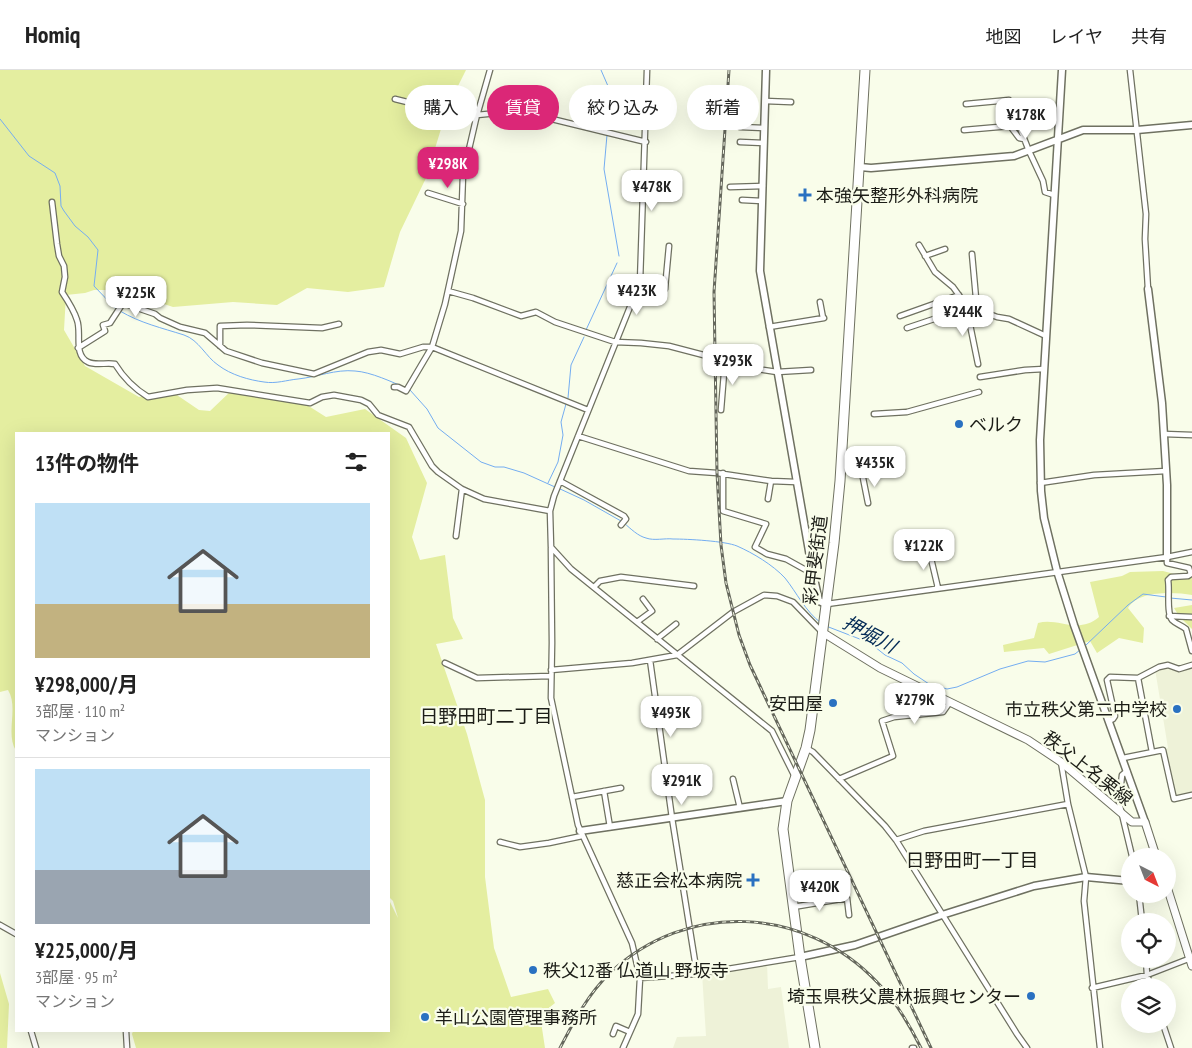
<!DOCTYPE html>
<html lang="ja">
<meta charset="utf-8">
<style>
body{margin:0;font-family:"PT Sans Narrow","Noto Sans JP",sans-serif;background:#f6f6f6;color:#222;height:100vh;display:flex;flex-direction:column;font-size:19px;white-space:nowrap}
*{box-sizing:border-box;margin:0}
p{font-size:16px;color:#767676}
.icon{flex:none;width:28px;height:28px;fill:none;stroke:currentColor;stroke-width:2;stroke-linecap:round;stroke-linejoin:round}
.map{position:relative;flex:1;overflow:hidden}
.panel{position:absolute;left:15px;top:362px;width:375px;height:600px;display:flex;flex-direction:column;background:#fff;border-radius:0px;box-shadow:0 5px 20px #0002}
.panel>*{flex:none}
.guide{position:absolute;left:405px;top:15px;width:475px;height:45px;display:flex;gap:10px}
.needle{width:32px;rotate:138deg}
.controls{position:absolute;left:1121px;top:778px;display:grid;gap:10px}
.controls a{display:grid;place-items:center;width:55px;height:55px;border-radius:50%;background:#fff;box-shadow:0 5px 20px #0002;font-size:25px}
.price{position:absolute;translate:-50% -42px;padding:0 11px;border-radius:10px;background:#fff;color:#222;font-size:16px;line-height:32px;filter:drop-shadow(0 1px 2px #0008)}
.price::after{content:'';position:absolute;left:50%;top:30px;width:15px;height:11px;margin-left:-8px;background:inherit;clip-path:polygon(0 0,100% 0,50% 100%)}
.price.selected{background:#db2777;color:#fff}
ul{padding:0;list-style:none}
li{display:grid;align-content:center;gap:10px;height:265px;padding:0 20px}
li+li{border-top:1px solid #e0e0e0}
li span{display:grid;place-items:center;height:155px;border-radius:0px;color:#555}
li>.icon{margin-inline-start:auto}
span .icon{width:90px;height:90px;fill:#fffc;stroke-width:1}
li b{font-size:21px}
h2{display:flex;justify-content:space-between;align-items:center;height:60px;padding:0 20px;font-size:21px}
.pill{padding:0 18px;border-radius:22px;background:#fff;box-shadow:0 5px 20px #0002;font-size:18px;line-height:45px}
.pill.selected{background:#db2777;color:#fff}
header{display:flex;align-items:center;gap:30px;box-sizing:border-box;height:70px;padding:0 25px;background:#fff;border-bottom:1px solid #e0e0e0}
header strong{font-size:24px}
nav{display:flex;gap:28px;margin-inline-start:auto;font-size:18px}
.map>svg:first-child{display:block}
.built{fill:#eef2d8}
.green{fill:#e4eea0}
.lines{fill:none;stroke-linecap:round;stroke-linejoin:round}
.stream{stroke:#74adf1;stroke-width:1}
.street-casing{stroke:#6f7161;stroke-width:7}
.secondary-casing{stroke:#6f7161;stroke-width:9}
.primary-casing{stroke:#6f7161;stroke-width:9}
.highway-casing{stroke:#6f7161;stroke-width:11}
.street{stroke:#fff;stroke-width:4.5}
.secondary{stroke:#fff;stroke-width:6}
.primary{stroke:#fff;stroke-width:7}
.highway{stroke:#fff;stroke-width:9}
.rail-casing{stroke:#65675c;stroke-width:3}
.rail{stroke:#f9fdea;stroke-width:1;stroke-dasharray:4;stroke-linecap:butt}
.poi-dot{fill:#2a71c1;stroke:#f9fdea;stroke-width:2}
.labels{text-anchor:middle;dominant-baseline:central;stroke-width:4.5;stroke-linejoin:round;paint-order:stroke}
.poi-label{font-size:18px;fill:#1c1d17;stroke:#f9fdea;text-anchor:start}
.street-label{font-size:18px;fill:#1c1d17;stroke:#f9fdea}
.water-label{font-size:19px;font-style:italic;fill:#032a55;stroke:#f9fdea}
.neighbourhood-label{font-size:19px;fill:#1c1d17;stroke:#f9fdea}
</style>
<header>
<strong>Homiq</strong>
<nav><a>地図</a><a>レイヤ</a><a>共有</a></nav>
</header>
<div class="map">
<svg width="1192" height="978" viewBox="0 0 1192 978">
<rect width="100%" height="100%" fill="#f9fdea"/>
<!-- built -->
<path class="built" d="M1192,595V725L1174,729L1163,680L1168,678L1155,599L1170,596L1179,599Z
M767,893L768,919L781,917L789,978H673L677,967L706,966L702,903Z"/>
<!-- green -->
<path class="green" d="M0,0H466L448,36L426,108L400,162L384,217L348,222L307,218L277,235L233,232L173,237L122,220H94L85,223L66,225L64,260L85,296L139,327L171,321L199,340L210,341L232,320L307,335L326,347L365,339L406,368L427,413L412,467L420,490L445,485L453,548L463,569L436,574L467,664L485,730V807L494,878L511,927L548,919L555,933L540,945L545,978H136L132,964L133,961H389V830L398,848L393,831L389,827V364H16V681C5,662 19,638 8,620L0,622Z
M1163,501L1178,505L1183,509L1191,508L1192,506V525C1174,522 1139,520 1128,538L1144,558L1143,573L1119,568L1097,583L1090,571L1049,584L1044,578L1004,582L1003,575L1034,568L1038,553C1058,547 1078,565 1099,547L1090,512L1122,506L1130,502Z
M1192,535V559L1179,546L1174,538Z
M0,903L9,934L7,978H0Z"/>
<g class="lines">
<!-- stream -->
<path class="stream" d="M601,0L611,23L607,60
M0,49L29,86L55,103L60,116L61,136L64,141L75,156L88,167L98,180L94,216L116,239
M607,65L604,99L619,186
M120,241C140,253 162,258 184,265C199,270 206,287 218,295C231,305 249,310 264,312C276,314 287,310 298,309C317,307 336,299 355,301C371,302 392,312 406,318
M586,260L617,193
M410,320L427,339L438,358L481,392L495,397H504L524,403L555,417
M568,328L571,295L584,267
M548,413L558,392L563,365L561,352L566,334
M558,418L584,430L621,451
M624,453C631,459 638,466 646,468C654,471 665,468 673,469C688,469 725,471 737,476C753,483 773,495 785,508C797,523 805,541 821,553
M1170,528L1192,530
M826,556L870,573L885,585L902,593L914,604L929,614L947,619L957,617L1000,599L1028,591L1045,592L1075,584L1080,580
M1085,576L1128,535L1143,524L1166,527"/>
<!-- street casing -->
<g class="street-casing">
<path id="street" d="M647,0L640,212L554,426L550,441L551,477L571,499L772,661L795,707
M1130,0L1146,144L1145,169L1148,219
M395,29L476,49
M765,31L791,32
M966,34L1009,30L1029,81L1043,111L1045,122L1054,125
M477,45L519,41L646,72
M740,57L764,58
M964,60L1010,56L1019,68L1024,69
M740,72L764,73
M644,111L677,115
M730,117L763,116
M428,123L463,134
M742,130L762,131
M52,132L57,174L59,186L64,196L65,207L62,222C68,231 74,240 77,250C82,263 73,285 88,292C96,296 107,292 115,294C123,307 135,319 148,327L187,320L217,318L310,333L322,327L334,325L361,330L369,334L378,345L409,357L432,396L438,402L462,419L484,429L550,441
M919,175L935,202L953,217L966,235L978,294
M972,184L977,239
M925,186L945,179
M640,212L665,219L669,176
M448,221L473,228L521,246L536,242L555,252L615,272L641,273L669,276L757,299L777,302L811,300
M820,232L823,248
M966,235L997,247L1009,249L1046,266
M900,246L959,225
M769,257L824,248
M907,258L967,238
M220,276V256L247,255L322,258L339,254
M78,278L105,261L103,255L110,253L123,233L155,244L160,248L180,257L205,263L226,281L262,293L314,304L368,282L381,280L400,284L423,277H432L588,340
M980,307L1025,300L1044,299
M394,317H398L406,321L432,277L445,234L461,161L463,105L476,49L490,0
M721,340L725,291
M874,344L907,342L979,322
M1164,364L1192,365
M578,366L689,401L717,403L771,411L796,412
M723,403V441L766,454L755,477L767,484L786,489L813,504
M863,408L868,433
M560,411L624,446L626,449L621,455
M1040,413L1094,405L1166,401
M768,429L771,411
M456,466L462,419
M551,478L552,573L551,628L578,755L632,873L640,908L638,944L623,978
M929,480L938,518
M1167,487V493L1189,498L1191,504L1188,506L1171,507L1168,510C1170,520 1166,542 1172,550C1176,554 1181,555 1186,559L1192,581
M594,517L600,511L621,507L694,516
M827,534L1167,487L1192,482
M1169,546L1192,547
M637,552L652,541L643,529
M657,569L676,554
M650,590L672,748L697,904
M445,593L477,608L550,606
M551,600L632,593L677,585L733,542L764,525L777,526L793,532L821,561
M1138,608L1152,682
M1109,651L1113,649L1115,646L1107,610L1110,607L1138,608L1159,597L1168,595L1179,599L1192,595
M806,678L813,682L885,756L896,770L1017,964L1027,978
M1123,688L1163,680L1174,729L1192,725
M1061,692L1068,734L1086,807L1084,831L1100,978
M1127,701L1122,705L1119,732L1132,786
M733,709L740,738
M839,709L893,686L882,651L894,647L943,642L950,632
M604,721L610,757
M572,727L621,718
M896,770L924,761L1068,734
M500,772L520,777L549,773L582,766
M1139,824L1142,851
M793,837L847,828L849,845
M0,855L16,864
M1146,889L1147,905L1151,916
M640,908L697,904L800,887
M1092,918L1147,905L1191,888
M1163,954L1171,978
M31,961L36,978
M126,961L127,978
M613,964L616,956L630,962
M912,978H914"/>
</g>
<!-- secondary casing -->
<g class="secondary-casing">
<path id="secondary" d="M766,0L760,201L813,504L819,531L826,534
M1062,0L1040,370L1041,421L1044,448L1057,501L1074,555L1145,752
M860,97L871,98L1014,86L1083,60H1137L1192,55
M1148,219L1162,333L1167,415V487
M580,761L787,731
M800,887L855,875L942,845L1034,816L1086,807L1130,811"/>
</g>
<!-- primary casing -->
<g class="primary-casing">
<path id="primary" d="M822,562L880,598L1028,670L1061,692L1132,752H1145L1156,786
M1168,820L1192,896"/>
</g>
<!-- highway casing -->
<g class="highway-casing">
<path id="highway" d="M815,978L800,887L783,759L787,731L806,678L810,660L834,473L840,411L865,0"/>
</g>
<!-- street -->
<use href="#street" class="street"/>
<!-- secondary -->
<use href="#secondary" class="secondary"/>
<!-- primary -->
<use href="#primary" class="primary"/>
<!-- highway -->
<use href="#highway" class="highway"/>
<!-- rail casing -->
<g class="rail-casing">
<path id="rail" d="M729,0L714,222L717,403L721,475L726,513L739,565L750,595L931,978
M560,978C574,951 588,924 610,903C687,830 805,836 877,912C896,931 909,954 921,978"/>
</g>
<!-- rail -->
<use href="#rail" class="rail"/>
</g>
<!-- markers -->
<g class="poi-dot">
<path d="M802.5 117.5h5v5h5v5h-5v5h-5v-5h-5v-5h5z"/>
<circle cx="959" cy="354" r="5"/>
<circle cx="833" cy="633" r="5"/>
<circle cx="1177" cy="639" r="5"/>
<path d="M750.5 802.5h5v5h5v5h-5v5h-5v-5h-5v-5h5z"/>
<circle cx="533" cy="900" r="5"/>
<circle cx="1031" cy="926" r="5"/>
<circle cx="425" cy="947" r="5"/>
</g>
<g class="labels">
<!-- poi labels -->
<g class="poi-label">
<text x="816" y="125">本強矢整形外科病院</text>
<text x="969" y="354">ベルク</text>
<text x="823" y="633" text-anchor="end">安田屋</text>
<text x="1167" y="639" text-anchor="end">市立秩父第二中学校</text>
<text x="742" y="810" text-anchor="end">慈正会松本病院</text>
<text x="543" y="900">秩父12番 仏道山 野坂寺</text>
<text x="1021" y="926" text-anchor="end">埼玉県秩父農林振興センター</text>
<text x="435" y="947">羊山公園管理事務所</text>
</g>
<!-- street labels -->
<g class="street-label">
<text transform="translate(815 490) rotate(-83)">彩甲斐街道</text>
<text transform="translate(1088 698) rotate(38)">秩父上名栗線</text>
</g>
<!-- water labels -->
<g class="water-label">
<text transform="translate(870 564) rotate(28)">押堀川</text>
</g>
<!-- neighbourhood labels -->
<g class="neighbourhood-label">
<text x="486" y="646">日野田町二丁目</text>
<text x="972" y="790">日野田町一丁目</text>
</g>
</g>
</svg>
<div class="controls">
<a><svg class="needle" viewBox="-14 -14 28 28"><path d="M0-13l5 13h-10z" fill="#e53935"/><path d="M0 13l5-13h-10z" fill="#767676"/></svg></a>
<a><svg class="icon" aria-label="locate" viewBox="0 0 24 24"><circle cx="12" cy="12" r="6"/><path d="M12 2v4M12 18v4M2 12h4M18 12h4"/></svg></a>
<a><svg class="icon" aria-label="layers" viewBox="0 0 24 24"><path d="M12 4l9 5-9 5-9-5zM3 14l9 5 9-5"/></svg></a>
</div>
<b class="price" style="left:1026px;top:70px">¥178K</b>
<b class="price selected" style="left:448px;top:119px">¥298K</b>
<b class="price" style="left:652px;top:142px">¥478K</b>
<b class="price" style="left:637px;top:246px">¥423K</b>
<b class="price" style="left:136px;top:248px">¥225K</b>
<b class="price" style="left:963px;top:267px">¥244K</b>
<b class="price" style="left:733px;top:316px">¥293K</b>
<b class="price" style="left:875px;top:418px">¥435K</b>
<b class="price" style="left:924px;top:501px">¥122K</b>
<b class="price" style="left:915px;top:655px">¥279K</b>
<b class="price" style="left:671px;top:668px">¥493K</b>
<b class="price" style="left:682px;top:736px">¥291K</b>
<b class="price" style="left:820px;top:842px">¥420K</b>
<div class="guide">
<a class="pill">購入</a>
<a class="pill selected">賃貸</a>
<a class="pill">絞り込み</a>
<a class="pill">新着</a>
</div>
<section class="panel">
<h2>13件の物件<svg class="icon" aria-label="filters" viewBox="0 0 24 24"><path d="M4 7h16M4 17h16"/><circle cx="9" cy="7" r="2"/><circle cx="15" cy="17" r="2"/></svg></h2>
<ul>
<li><span style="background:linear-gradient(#bfe0f5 65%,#c2b280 0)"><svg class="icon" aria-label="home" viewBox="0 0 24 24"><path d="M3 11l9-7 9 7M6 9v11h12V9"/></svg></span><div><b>¥298,000/月</b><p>3部屋 · 110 m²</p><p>マンション</p></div></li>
<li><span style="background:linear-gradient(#bfe0f5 65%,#9aa5b1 0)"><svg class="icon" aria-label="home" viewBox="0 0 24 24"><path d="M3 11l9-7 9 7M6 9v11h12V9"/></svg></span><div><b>¥225,000/月</b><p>3部屋 · 95 m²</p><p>マンション</p></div></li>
</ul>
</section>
</div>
